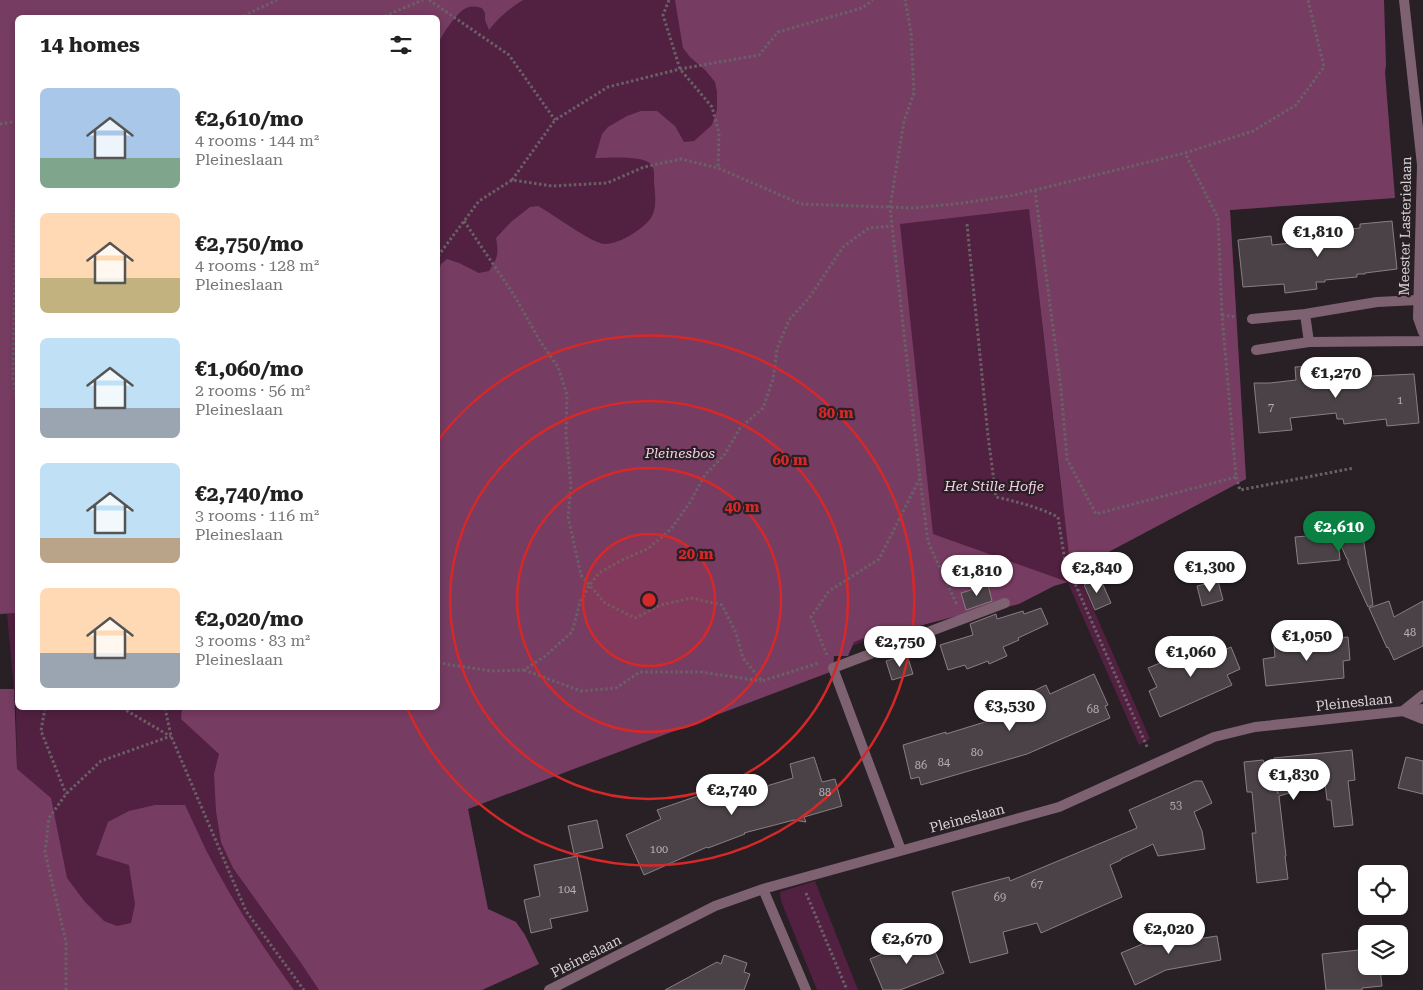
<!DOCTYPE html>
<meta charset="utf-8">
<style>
body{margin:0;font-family:"Roboto Serif",serif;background:#f6f6f6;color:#222;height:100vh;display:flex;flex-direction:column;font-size:19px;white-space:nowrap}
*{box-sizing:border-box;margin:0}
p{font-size:16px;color:#767676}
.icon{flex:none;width:28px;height:28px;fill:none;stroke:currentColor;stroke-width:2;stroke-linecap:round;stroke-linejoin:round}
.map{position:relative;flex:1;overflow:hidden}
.side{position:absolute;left:15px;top:15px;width:425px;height:695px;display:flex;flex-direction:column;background:#fff;border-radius:8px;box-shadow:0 2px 8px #0003}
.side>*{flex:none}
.buttons{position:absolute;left:1358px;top:865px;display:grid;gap:10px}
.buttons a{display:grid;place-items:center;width:50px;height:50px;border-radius:8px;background:#fff;box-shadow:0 2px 8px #0003;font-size:25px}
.price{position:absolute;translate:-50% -42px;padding:0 11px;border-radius:18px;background:#fff;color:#222;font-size:16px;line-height:32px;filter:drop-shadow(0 1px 2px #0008)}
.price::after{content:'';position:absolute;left:50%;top:30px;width:15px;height:11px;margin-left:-8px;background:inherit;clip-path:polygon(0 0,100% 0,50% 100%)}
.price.active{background:#0b8043;color:#fff}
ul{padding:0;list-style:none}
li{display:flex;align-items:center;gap:15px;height:125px;padding:0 25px}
li span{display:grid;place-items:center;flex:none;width:140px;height:100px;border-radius:8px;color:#555}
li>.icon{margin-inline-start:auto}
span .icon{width:60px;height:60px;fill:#fffc;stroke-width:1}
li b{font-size:21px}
h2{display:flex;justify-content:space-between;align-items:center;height:60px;padding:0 25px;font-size:21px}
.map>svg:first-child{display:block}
.green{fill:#522041;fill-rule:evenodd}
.forest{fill:#773c62}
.building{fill:#4b4247;stroke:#897e84}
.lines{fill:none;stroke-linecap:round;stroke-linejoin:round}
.path{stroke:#696166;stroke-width:3;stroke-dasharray:2.5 2.5;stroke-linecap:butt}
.lane{stroke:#7e6272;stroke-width:10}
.street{stroke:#7e6272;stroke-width:10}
.ring{fill:none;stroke:#d62828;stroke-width:2.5}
.labels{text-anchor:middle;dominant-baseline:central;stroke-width:4.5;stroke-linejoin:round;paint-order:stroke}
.number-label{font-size:11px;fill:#b5aeb2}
.street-label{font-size:14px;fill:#d8d2d5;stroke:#282025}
.park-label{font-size:14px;font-style:italic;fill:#f5cfe5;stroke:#282025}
.centre{fill:#d62828;stroke:#282025;stroke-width:2.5}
.ring-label{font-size:15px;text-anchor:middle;font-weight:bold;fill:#d62828;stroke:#282025;stroke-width:4.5;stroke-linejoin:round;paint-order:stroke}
</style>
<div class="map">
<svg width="1423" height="990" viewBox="0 0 1423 990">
<rect width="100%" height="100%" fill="#282025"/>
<!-- green -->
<path class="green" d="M0,0H1380L1394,197L1230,210L1246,479L1082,549L1031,226L1062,497L1076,569L1150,739L1139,745L1068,583L934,535L970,596L468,809L486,909L516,922L539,964L482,990H48L17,769L16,712L7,614L14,613L0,451ZM18,18H438V708H18Z
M815,881L858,990H817L781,901L780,892Z"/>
<!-- forest -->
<path class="forest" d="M0,0H523C510,8 498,18 489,30L485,20V13L482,8C478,7 473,6 469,7C457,10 444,33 438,43V18H18V613L0,614Z
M675,0H1384L1386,65L1385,73L1395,198L1230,210L1246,479L1071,572L1029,209L900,224L933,534L1068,582L1054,586L1019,604L996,610H980L919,626L869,636L854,642L848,656H834L833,671L468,809L488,909L516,922L525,935L539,964L482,990H319L299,960L233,868L221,842L216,811L214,774L219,754L181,719L182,708H438V274L441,264L447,259L459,263L479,273L489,271C498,258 499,253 496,238L511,222L530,207L538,206C551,213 592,243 604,244C618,245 646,228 652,216C657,206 655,193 654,182C654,176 655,169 651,164C642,155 608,158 595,158L602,134L608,127L627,116L641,111H657L675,126L684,142L694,141L712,125L717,110V92L715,82L706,71L690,57L683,48Z
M0,689H14L17,769L51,798L67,878L85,902L104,921L117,926L131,923L135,904L129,865L96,855L108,822L129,811L155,805H185C192,820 199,835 206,850C231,899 262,946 294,990H0Z"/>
<!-- building -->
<path class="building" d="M1392,221L1397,269L1365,273V274H1357V277L1325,280V282H1316L1317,289L1285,293L1284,284L1243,287L1238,240L1271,236L1272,245L1320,240L1319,232L1360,228V224Z
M1327,365L1328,374H1355L1371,372V376L1414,374L1419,423L1387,426L1386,419L1344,424L1343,419H1337L1336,413L1290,418L1292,430L1259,433L1254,383H1270L1296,380L1295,367Z
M1361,522L1373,605L1368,607L1348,563V559H1347L1338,539L1340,560L1298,564L1295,537L1344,533L1343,524Z
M1100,578L1111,603L1095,610L1084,585Z
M1218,581L1223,600L1202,606L1197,586Z
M988,585L992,601L966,610L961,593Z
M1389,601L1394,617L1423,601V646L1394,660L1388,647L1387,648L1369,608Z
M1041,608L1048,624L1018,638L1019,640L1003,647L1007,656L989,664L988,661L967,669L965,665L948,670L940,645L973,635L970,624L996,614L997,619L1023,611L1024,614Z
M1348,637L1350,660L1343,661L1344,678L1266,686L1263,659L1275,657L1274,645Z
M1203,645L1208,657L1231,647L1240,669L1227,675L1232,685L1160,717L1149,691L1157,687L1148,668Z
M907,655L913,674L892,680L886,661Z
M1094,674L1108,705L1105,706L1110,718L1027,754L921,785L919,777L911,779L903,745L946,732V734L988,721V719L1022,709L1017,699L1046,685L1050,694Z
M1352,750L1355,780L1348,781L1353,825L1334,827L1331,800H1327L1325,783L1279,796L1286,856H1285L1288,879L1257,883L1252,833H1256L1252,792H1247L1244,762L1263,760L1278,794L1274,758Z
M814,757L822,782L835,779L842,806L804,817L806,822L794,820L744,833L745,834L708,848L707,847L644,875L626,835L661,819L657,810L709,792L712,802L759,786L760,788L793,778L790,764Z
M1406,757L1423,761V794L1398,788Z
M1195,781H1202L1212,803L1194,812L1202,831L1205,849L1158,856L1153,844L1121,859V860L1110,865L1122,897L1041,933L1037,923L1003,932L1008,953L970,963L952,892L1009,877L1010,881L1137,828L1129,810Z
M597,820L603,848L574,854L568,826Z
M577,856L588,911L550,919L552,928L531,933L524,900L540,896L534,865Z
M1173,931L1175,938L1183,936L1184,941L1217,936L1221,960L1166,970L1135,985L1121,953Z
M928,935L944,973L900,990H883L870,959Z
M1359,950L1361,971L1380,969L1382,986L1362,988V990H1326L1322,954Z
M724,955L747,963L744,972L750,974L744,990H665L717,962L721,964Z"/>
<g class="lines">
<!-- path -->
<path class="path" d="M429,0L509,55L555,120
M669,0L663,15L680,69L712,107L719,133L718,168
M239,18L277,0
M380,18L423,0
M0,124L18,121
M512,180L555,120L608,87L680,69L759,55L778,32L862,8L873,0
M1035,190L1061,389L1067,459L1096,514L1236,477L1222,315L1218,218L1185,153
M18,198L16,202L13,378L18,408
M464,221L514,295L540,341L558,367L567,395L566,434L571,486L568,517L581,575L605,603L635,618L661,605L691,598L722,605L736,633L743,658L762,681L819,663
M967,224L988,436L996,497C1018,502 1038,507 1058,517L1065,561L1148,749
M438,256L479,201L512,180L552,186L607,183L644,167L681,159L718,168L801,204L914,208L963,203L1015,195L1185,153L1253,131L1296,105L1324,67L1308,0
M1222,315L1236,317
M1236,477L1240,490L1354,468
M920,478L928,542L957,605
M827,655L811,617L829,591L879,559L920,478L890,207L904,121L914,93L911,32L905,0
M438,662L450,665L492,671L524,670L544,657L572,632L580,602L589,586L599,573L622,560L649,548L671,529L689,504L705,475L725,454L740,428L763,408L773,379L777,349L789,320L809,298L843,247L869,228L892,226
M524,670L581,691L616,688L640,672H701L761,681
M45,708L41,731L66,794
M122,708L170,736
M165,708L171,736L246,911L304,990
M806,893L847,990
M66,990V942L45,852L49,818L66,794L101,761L171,736"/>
<!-- lane -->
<path class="lane" d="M1423,695L1403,711L1423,719
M901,850L833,668L1005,603"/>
<!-- street -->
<path class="street" d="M1404,0L1422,165L1418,318L1423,332
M1305,314L1309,342
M1252,319L1305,314L1377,302L1418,300
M1256,350L1309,342L1423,341
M763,889L806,990
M549,990L715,906L763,889L1059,807L1214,737L1255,727L1423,709"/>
</g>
<!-- distance rings -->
<circle cx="649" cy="600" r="66" fill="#d62828" fill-opacity=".12"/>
<g class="ring">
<circle cx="649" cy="600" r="66"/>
<circle cx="649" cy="600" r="132"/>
<circle cx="649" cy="600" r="199"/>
<path d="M439 439A265 265 0 1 1 407 708"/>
</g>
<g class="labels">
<!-- number labels -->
<g class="number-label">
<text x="1400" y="400">1</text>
<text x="1271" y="407">7</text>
<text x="1410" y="632">48</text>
<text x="1093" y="709">68</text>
<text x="977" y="752">80</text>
<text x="944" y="762">84</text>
<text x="921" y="765">86</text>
<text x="825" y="792">88</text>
<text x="1176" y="805">53</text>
<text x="659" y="849">100</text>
<text x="1037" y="884">67</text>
<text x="567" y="889">104</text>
<text x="1000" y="897">69</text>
</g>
<!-- street labels -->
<g class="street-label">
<text transform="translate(1405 226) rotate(-89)">Meester Lasterielaan</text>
<text transform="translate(1354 702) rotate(-6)">Pleineslaan</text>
<text transform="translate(967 818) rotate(-15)">Pleineslaan</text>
<text transform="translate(586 956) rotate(-27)">Pleineslaan</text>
</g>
<!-- park labels -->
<g class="park-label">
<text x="680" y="453">Pleinesbos</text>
<text x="994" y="486">Het Stille Hofje</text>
</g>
</g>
<circle cx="649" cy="600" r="8" class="centre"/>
<g class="ring-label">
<text x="836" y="418">80 m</text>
<text x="790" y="465">60 m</text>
<text x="742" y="512">40 m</text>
<text x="696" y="559">20 m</text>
</g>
</svg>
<div class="buttons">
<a><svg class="icon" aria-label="locate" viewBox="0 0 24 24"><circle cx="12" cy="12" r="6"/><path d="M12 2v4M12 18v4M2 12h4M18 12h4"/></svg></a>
<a><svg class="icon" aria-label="layers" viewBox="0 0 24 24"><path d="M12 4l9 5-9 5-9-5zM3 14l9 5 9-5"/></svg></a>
</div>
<b class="price" style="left:1318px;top:258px">€1,810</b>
<b class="price" style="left:1336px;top:399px">€1,270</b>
<b class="price active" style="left:1339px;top:553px">€2,610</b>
<b class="price" style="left:1210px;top:593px">€1,300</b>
<b class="price" style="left:1097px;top:594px">€2,840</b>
<b class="price" style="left:977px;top:597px">€1,810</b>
<b class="price" style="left:1307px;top:662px">€1,050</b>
<b class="price" style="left:900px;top:668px">€2,750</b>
<b class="price" style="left:1191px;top:678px">€1,060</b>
<b class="price" style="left:1010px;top:732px">€3,530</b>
<b class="price" style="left:1294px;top:801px">€1,830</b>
<b class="price" style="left:732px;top:816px">€2,740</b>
<b class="price" style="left:1169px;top:955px">€2,020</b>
<b class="price" style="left:907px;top:965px">€2,670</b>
<section class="side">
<h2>14 homes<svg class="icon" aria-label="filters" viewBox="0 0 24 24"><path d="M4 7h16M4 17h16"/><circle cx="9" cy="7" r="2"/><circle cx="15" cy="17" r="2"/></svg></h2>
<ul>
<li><span style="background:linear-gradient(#a9c7e8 70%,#7fa58c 0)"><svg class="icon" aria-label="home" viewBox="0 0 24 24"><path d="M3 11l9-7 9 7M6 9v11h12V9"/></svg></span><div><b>€2,610/mo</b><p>4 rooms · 144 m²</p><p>Pleineslaan</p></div></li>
<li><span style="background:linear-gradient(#ffd9b3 65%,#c2b280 0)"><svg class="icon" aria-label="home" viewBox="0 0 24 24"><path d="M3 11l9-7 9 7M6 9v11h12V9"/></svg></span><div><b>€2,750/mo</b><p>4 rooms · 128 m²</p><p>Pleineslaan</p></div></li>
<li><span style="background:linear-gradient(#bfe0f5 70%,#9aa5b1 0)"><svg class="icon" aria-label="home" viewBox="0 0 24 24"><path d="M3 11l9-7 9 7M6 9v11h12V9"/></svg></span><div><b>€1,060/mo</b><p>2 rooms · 56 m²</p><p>Pleineslaan</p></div></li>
<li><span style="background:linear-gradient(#bfe0f5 75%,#b9a48a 0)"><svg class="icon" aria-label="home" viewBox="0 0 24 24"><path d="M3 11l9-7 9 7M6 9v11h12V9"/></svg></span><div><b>€2,740/mo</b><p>3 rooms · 116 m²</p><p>Pleineslaan</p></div></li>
<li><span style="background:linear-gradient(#ffd9b3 65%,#9aa5b1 0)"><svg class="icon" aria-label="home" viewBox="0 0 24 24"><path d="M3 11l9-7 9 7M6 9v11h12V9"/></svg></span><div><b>€2,020/mo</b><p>3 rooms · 83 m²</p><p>Pleineslaan</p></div></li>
</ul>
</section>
</div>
